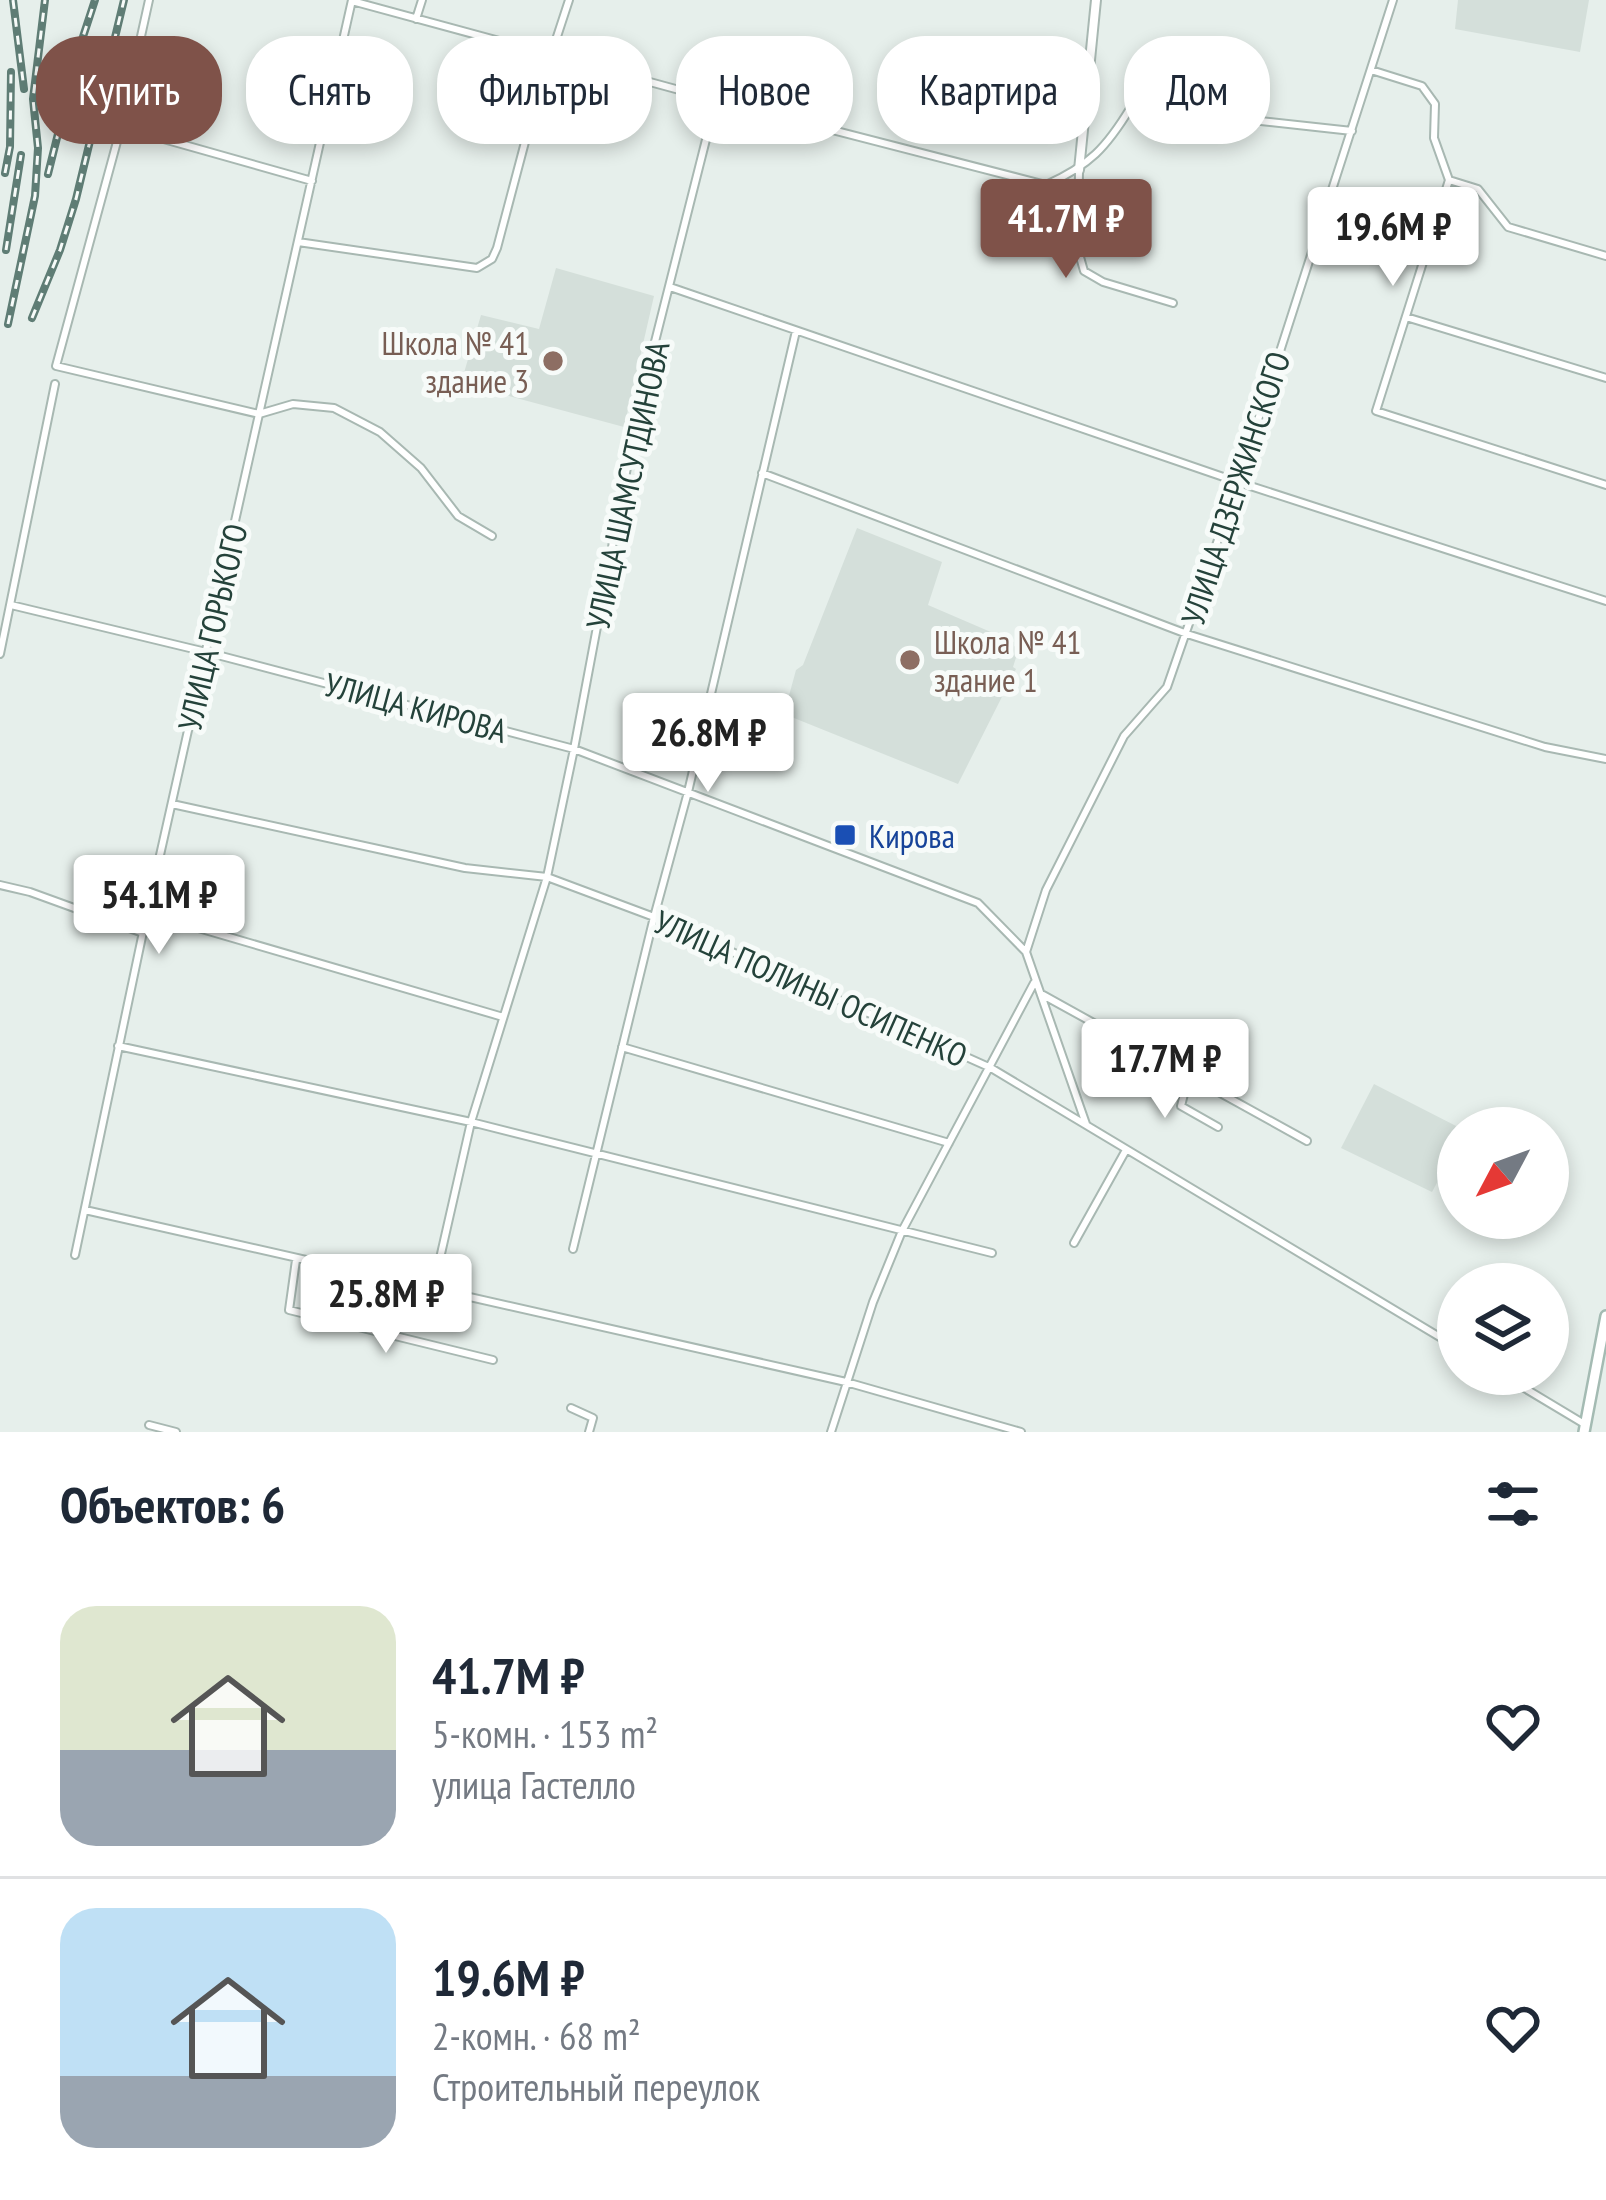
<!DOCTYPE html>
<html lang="ru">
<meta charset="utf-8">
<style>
body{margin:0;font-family:"PT Sans Narrow",sans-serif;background:#f2f2f3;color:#1f2937;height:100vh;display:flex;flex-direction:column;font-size:45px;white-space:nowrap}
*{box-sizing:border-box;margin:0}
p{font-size:39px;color:#747a83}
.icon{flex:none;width:66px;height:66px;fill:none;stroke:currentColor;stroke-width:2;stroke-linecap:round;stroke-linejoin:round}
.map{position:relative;height:1432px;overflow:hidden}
.sheet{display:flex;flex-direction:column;background:#fff;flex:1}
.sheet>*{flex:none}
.hud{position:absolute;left:36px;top:36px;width:1536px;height:108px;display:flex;gap:24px}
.needle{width:78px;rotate:229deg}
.buttons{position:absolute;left:1437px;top:1107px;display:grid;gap:24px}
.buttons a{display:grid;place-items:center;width:132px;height:132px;border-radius:50%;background:#fff;box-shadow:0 6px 18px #0003;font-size:60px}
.price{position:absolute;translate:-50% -102px;padding:0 27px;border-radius:12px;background:#fff;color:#222;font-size:39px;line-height:78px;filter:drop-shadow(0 3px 6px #0008)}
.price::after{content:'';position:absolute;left:50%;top:72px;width:36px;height:27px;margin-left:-18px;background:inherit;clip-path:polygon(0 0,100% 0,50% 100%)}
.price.on{background:#7f5249;color:#fff}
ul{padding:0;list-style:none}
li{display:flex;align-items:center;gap:36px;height:300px;padding:0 60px}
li+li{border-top:3px solid #e0e1e3}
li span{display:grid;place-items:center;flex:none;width:336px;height:240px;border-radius:36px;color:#555}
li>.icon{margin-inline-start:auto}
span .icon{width:144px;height:144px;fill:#fffc;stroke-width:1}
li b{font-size:51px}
h2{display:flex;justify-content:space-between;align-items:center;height:144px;padding:0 60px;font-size:51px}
.pill{padding:0 42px;border-radius:48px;background:#fff;box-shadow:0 6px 18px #0003;font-size:42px;line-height:108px}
.pill.on{background:#7f5249;color:#fff}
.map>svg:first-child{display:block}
.built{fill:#d4dfda}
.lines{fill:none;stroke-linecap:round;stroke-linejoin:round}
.minor-casing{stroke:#a8b8b2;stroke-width:10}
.tertiary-casing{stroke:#a8b8b2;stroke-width:12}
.secondary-casing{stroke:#a4bbb3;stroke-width:14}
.minor{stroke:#fff;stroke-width:6}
.tertiary{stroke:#fff;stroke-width:8}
.secondary{stroke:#fff;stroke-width:9}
.rail-casing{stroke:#5f7d75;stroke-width:8}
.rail{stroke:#f7fbf9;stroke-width:3;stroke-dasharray:9;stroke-linecap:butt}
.education-dot{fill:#8d6e63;stroke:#f7fbf9;stroke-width:4.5}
.transit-dot{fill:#1a4fb4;stroke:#f7fbf9;stroke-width:4.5}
.labels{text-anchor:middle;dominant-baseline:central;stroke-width:10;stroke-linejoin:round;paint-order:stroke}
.education-label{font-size:33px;fill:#785e54;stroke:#f7fbf9;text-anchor:end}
.street-label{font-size:33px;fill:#24423a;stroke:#f7fbf9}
.transit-label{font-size:33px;fill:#164399;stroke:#f7fbf9;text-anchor:start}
</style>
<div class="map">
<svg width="1606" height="1432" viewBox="0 0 1606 1432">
<rect width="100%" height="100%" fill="#e6efeb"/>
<!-- built -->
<path class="built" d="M1458,0H1589L1580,52L1455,29Z
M556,268L654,296L624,427L461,383L481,315L539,329Z
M857,528L942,562L928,605L1014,642V646L1019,648L1013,667L1016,669L958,784L784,714L796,670L803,665Z
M1374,1084L1460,1128H1458V1144L1432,1192L1341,1148Z"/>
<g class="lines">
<!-- minor casing -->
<g class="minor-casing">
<path id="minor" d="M149,0L121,127L56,366L259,414L293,404L334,408L380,432L421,468L458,516L492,536
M352,1L716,100L1046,185C1090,165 1106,148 1131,107L1352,131
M416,19L422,0
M551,55L569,0
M1371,70L1422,86L1435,104L1434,138L1449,180L1478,189L1508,227L1606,256
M121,127L312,181
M1079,170L1078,250L1084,271L1103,282L1173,303
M1449,180L1376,411L1606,485
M298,242L477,268L492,259L497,248L548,55
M670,287L1238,482L1606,601
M1406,317L1606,378
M762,473L1187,634L1545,747L1606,759
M11,605L206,652L574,749L978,903L1026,952L1086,1124
M0,654L55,384
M172,804L465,868L547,877L654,917L991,1068L1458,1348
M0,885L30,892L143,933
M147,913L503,1017
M1026,952L1046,890L1124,736L1167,687L1238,482L1393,0
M1043,995L1307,1141
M118,1046L471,1122L992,1253
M622,1047L949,1143
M1176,1071L1184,1094L1181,1106L1218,1127
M85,1210L846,1382L1021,1432
M1074,1243L1126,1150
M573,1249L654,917L688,792L796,331
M75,1255L147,913L352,0
M296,1260L289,1310L493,1360
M433,1289L471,1122L547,877L574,749L638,409L716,100
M1501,1374L1586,1425
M571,1408L593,1418L589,1432
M149,1425L176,1432
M831,1432L873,1302L902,1231L1034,983"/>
</g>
<!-- tertiary casing -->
<g class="tertiary-casing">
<path id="tertiary" d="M1079,170L1096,0"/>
</g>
<!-- secondary casing -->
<g class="secondary-casing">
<path id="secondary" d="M1584,1432L1606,1316"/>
</g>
<!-- minor -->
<use href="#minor" class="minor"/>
<!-- tertiary -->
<use href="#tertiary" class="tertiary"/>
<!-- secondary -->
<use href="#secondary" class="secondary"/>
<!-- rail casing -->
<g class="rail-casing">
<path id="rail" d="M13,0L24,89
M5,173L10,147L11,72
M48,174L79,49L95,0
M6,250L21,155
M32,318L60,250L76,199L124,0
M8,324L35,196L38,148L33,99L45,0"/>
</g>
<!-- rail -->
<use href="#rail" class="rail"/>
</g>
<!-- markers -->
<g class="education-dot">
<circle cx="553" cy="361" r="12"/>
<circle cx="910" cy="660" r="12"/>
</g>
<rect class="transit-dot" x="833" y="823" width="24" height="24" rx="6"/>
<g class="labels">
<!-- education labels -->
<g class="education-label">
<text x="529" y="342">Школа № 41<tspan x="529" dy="38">здание 3</tspan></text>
<text x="934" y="641" text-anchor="start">Школа № 41<tspan x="934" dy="38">здание 1</tspan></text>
</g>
<!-- street labels -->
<g class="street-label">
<text transform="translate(627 485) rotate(-78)">УЛИЦА ШАМСУТДИНОВА</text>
<text transform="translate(1235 488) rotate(-72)">УЛИЦА ДЗЕРЖИНСКОГО</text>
<text transform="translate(212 627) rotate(-77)">УЛИЦА ГОРЬКОГО</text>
<text transform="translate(416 707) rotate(15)">УЛИЦА КИРОВА</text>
<text transform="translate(811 988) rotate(24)">УЛИЦА ПОЛИНЫ ОСИПЕНКО</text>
</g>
<!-- transit labels -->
<g class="transit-label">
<text x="869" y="835">Кирова</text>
</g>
</g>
</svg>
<div class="buttons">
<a><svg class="needle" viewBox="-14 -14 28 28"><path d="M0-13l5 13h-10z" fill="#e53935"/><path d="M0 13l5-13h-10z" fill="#747a83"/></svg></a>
<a><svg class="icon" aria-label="layers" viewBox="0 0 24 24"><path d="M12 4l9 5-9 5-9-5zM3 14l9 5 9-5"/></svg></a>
</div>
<b class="price on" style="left:1066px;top:281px">41.7M ₽</b>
<b class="price" style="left:1393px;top:289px">19.6M ₽</b>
<b class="price" style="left:708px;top:795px">26.8M ₽</b>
<b class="price" style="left:159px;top:957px">54.1M ₽</b>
<b class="price" style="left:1165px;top:1121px">17.7M ₽</b>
<b class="price" style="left:386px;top:1356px">25.8M ₽</b>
<div class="hud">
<a class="pill on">Купить</a>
<a class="pill">Снять</a>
<a class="pill">Фильтры</a>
<a class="pill">Новое</a>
<a class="pill">Квартира</a>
<a class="pill">Дом</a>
</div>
</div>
<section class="sheet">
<h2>Объектов: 6<svg class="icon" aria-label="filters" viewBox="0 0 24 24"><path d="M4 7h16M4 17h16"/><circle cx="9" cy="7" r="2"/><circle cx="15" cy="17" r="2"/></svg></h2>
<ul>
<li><span style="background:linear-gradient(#dfe7d0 60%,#9aa5b1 0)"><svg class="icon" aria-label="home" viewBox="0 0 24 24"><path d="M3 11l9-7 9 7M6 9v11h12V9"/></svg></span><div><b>41.7M ₽</b><p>5-комн. · 153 m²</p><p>улица Гастелло</p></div><svg class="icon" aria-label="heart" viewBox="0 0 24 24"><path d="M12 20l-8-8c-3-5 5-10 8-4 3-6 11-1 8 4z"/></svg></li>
<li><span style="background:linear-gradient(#bfe0f5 70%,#9aa5b1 0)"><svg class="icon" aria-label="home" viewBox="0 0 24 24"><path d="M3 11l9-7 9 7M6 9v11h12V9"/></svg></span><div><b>19.6M ₽</b><p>2-комн. · 68 m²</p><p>Строительный переулок</p></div><svg class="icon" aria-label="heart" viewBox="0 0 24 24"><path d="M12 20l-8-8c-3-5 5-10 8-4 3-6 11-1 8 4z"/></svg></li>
</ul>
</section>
